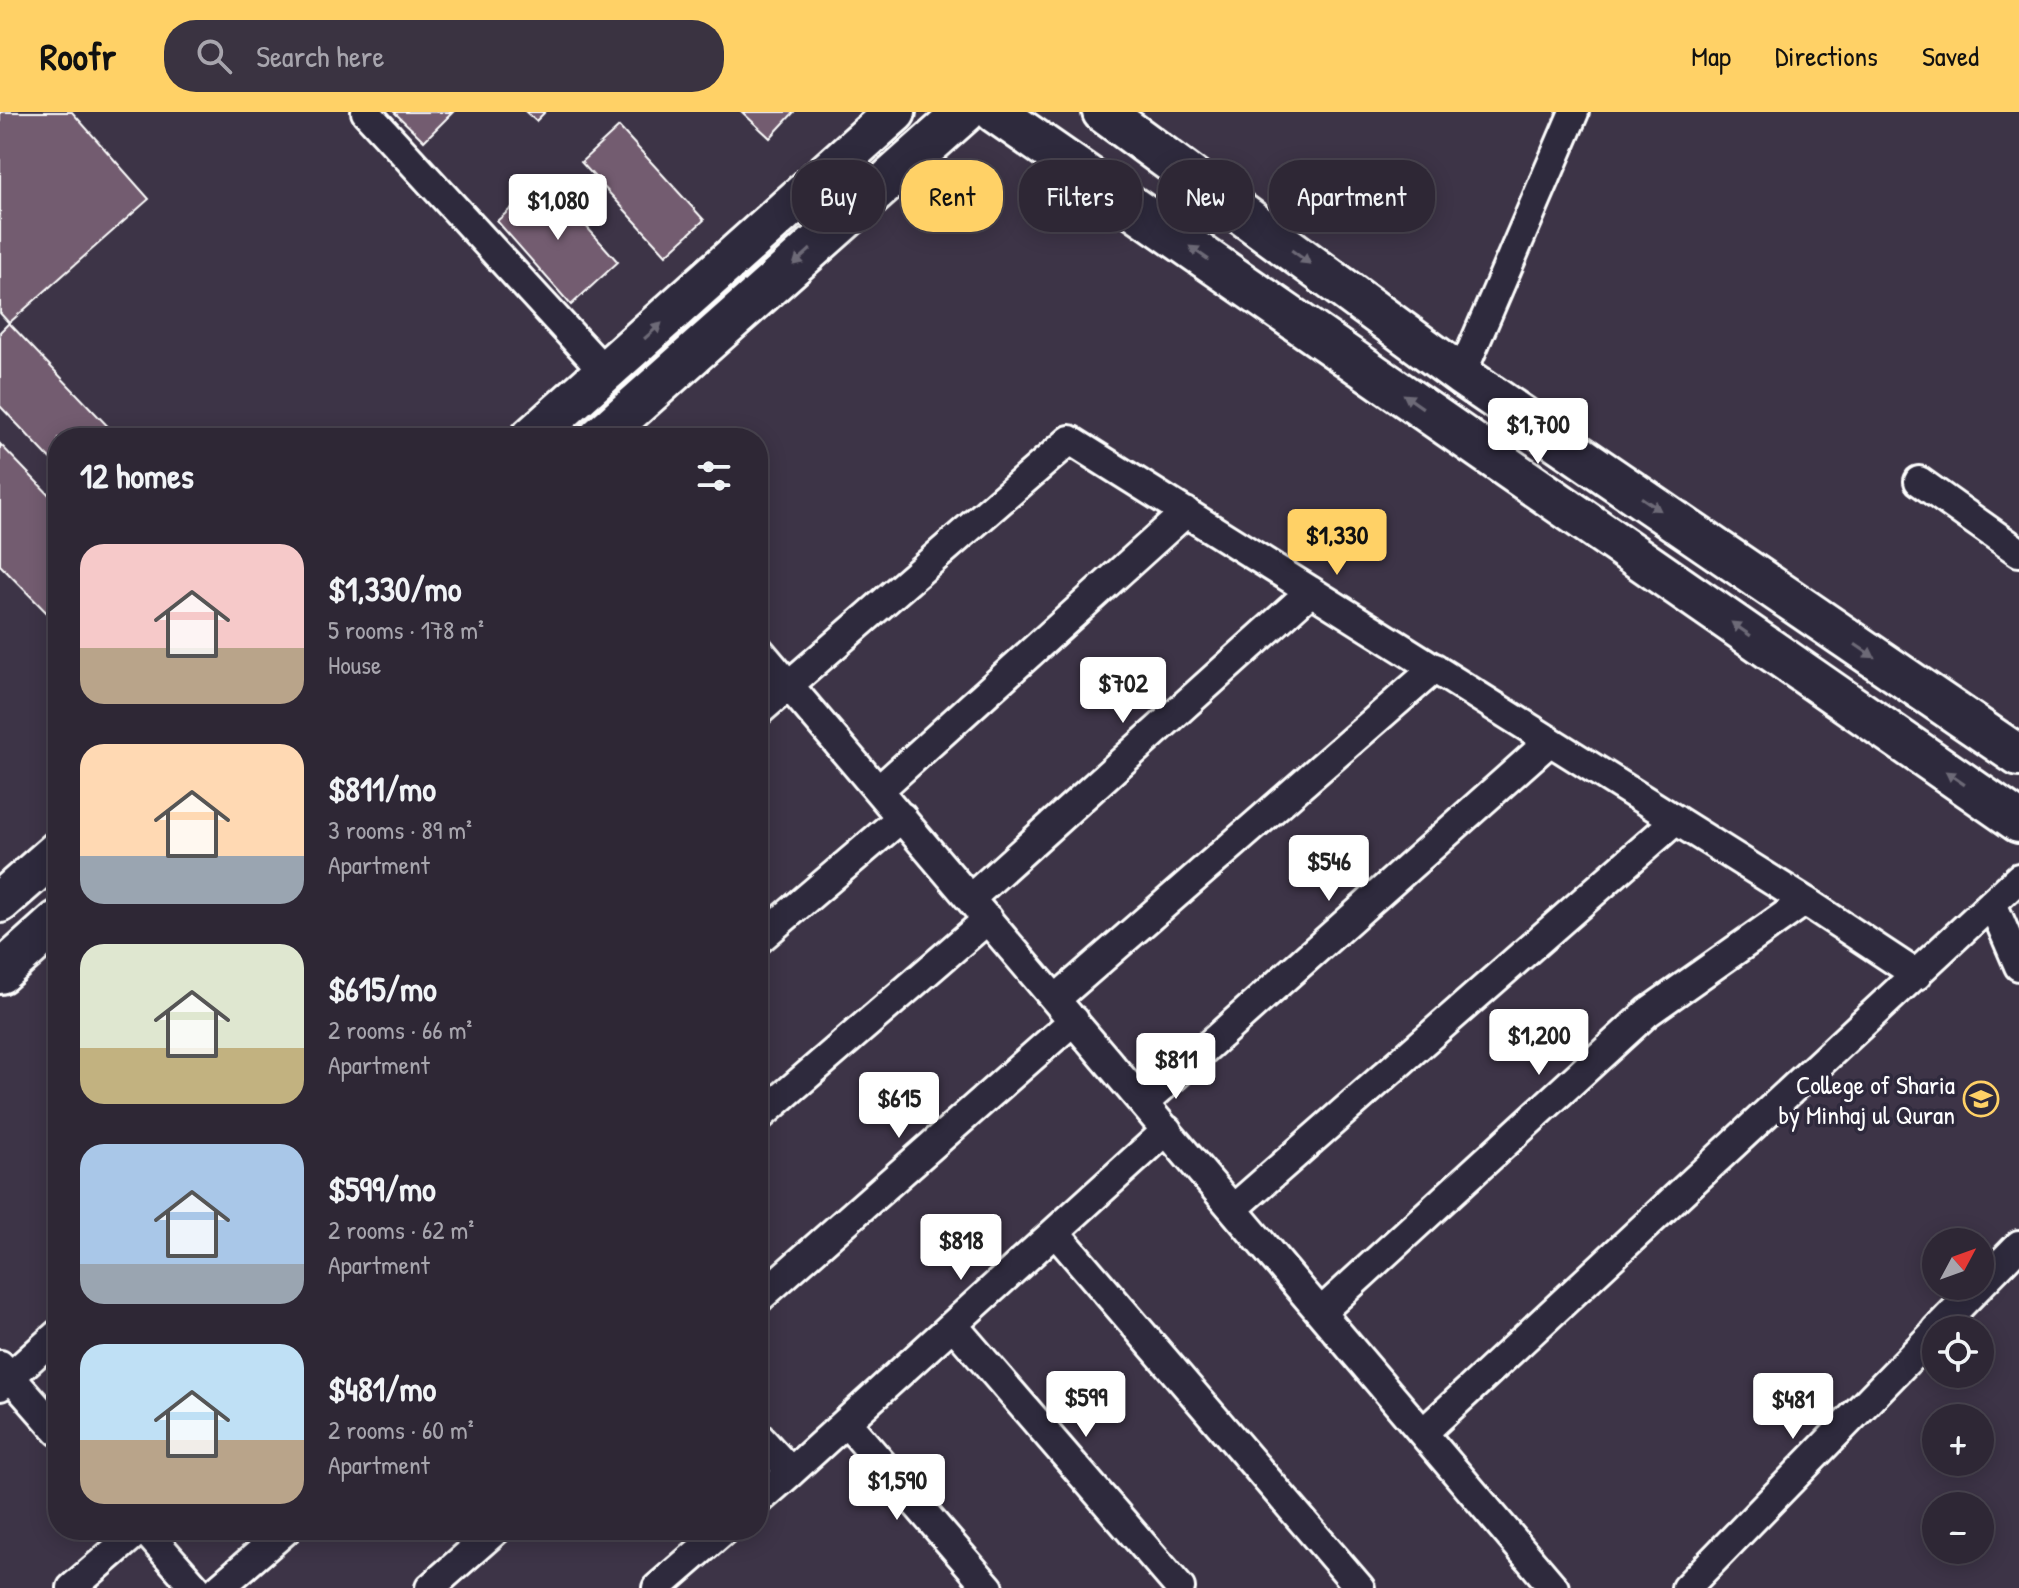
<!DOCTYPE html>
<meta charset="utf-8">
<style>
body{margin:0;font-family:"Patrick Hand",sans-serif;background:#3a3341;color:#f1f3f6;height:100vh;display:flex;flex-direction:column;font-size:30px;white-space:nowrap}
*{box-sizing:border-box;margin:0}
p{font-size:26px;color:#a7a5ad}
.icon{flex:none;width:44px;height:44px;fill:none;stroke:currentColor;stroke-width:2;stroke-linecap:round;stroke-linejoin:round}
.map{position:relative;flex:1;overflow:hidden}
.drawer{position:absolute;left:48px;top:316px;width:720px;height:1112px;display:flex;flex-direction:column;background:#2e2735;border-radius:32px;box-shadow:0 4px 20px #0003,0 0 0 2px #494450}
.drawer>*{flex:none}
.banner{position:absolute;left:792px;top:48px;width:760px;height:72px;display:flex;gap:16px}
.needle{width:52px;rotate:49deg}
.tools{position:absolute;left:1922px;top:1116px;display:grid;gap:16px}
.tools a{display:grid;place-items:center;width:72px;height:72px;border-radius:50%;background:#2e2735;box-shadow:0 4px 20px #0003,0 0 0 2px #494450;font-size:40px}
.price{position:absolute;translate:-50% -68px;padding:0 18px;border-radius:8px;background:#fff;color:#222;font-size:26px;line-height:52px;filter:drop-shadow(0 2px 4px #0008)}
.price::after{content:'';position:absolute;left:50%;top:48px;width:24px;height:18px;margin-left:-12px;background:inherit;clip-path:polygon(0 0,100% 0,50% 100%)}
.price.active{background:#ffd166;color:#111}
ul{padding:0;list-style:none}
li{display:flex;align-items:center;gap:24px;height:200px;padding:0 32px}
li span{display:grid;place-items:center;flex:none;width:224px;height:160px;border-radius:24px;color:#555}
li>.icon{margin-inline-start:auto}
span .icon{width:96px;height:96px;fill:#fffc;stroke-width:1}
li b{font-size:34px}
h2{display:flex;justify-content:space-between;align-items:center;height:96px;padding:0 32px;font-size:34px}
.tag{padding:0 28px;border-radius:32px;background:#2e2735;box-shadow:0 4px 20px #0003,0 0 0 2px #494450;font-size:28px;line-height:72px}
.tag.active{background:#ffd166;color:#111}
header{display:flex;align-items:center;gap:48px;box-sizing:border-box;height:112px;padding:0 40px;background:#ffd166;color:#111}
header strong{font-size:38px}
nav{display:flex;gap:44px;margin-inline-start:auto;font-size:28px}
.search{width:560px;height:72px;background:#3a3341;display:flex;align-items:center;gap:20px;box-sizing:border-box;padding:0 28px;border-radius:32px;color:#a7a5ad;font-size:30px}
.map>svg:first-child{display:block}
.building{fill:#735c6f;stroke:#fff;stroke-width:2}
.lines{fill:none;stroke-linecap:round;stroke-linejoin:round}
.street-casing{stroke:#fff;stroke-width:34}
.secondary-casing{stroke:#fff;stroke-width:46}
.street{stroke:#2f2a3d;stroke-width:28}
.secondary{stroke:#2f2a3d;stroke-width:40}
.oneway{fill:#6d6a77}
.labels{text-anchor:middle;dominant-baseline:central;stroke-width:7;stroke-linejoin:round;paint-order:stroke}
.poi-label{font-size:26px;fill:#fff;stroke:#2f2a3d;text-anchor:end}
</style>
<header>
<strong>Roofr</strong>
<div class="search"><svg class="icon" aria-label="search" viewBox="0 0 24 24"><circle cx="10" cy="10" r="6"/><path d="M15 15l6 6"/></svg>Search here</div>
<nav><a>Map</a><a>Directions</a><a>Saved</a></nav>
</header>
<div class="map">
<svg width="2019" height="1476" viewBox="0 0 2019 1476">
<rect width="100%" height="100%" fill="#3d3447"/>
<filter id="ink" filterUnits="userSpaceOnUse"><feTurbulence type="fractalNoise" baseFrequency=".0125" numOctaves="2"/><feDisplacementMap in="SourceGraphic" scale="16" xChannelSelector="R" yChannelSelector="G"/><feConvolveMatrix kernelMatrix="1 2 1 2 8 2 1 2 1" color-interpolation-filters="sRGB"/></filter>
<g filter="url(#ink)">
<!-- building -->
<path class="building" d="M0,0H72L149,87L9,211L0,201Z
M394,0H453L424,29Z
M526,0H545L536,9Z
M742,0H794L770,26Z
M619,15L704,108L666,143L581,50Z
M544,67L618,150L571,193L497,109Z
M9,211L119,326H58V355L0,294V220Z
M0,332L58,392V504L54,508L0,453Z"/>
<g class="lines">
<!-- street casing -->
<g class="street-casing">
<path id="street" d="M366,0L606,261
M1461,263L1574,0
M1919,369L2019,440
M758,537L1554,1476
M758,600L1070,328L1805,789L1917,863
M879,678L1186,400
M971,786L1311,479
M1992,791L2019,854
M758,828L902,705
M1056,887L1435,556
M1144,991L1550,629
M758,1006L988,807
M1233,1097L1676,708
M1055,1120L1360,1476
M1980,1173L2019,1133
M758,1187L1074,908
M1321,1200L1648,900L1805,789
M953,1213L1180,1476
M1936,1218L1979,1174
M0,1253L58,1319
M0,1274L58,1222
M846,1310L989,1476
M1423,1321L2019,766
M758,1324L791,1360L758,1389
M791,1360L1167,1018
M145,1418L196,1476
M72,1476L139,1418
M219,1476L286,1418
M430,1476L496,1418
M657,1476L724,1418
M1686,1476L1936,1219"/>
</g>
<!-- secondary casing -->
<g class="secondary-casing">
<path id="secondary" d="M995,0L2019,710
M1103,0L1461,263L2019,644
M531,326L895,0
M599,326L965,0
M0,790L58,739
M0,861L58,809"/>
</g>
<!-- street -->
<use href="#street" class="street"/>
<!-- secondary -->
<use href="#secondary" class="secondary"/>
</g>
<!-- one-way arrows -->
<defs><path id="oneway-solid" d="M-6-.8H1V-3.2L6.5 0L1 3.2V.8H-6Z" transform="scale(2)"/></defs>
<g class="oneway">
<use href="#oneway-solid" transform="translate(1199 141) rotate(-145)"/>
<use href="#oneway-solid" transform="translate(802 145) rotate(138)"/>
<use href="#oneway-solid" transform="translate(1301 145) rotate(36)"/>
<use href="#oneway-solid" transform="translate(653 219) rotate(-42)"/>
<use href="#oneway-solid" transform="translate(1413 289) rotate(-145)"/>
<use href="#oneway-solid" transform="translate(1651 392) rotate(34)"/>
<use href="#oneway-solid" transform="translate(1741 517) rotate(-145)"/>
<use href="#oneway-solid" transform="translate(1865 539) rotate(34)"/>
<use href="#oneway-solid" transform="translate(1955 666) rotate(-145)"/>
</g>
</g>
<!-- icons -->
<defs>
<g id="school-ring" transform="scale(1.8)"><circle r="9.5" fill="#2f2a3d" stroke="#ffd166" stroke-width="1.5"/><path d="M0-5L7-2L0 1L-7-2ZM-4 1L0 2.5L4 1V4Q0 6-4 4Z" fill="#ffd166"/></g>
</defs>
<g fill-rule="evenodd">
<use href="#school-ring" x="1981" y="987"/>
</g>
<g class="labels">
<!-- poi labels -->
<g class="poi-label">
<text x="1955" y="972">College of Sharia<tspan x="1955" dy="30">by Minhaj ul Quran</tspan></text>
</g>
</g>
</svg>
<div class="tools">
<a><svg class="needle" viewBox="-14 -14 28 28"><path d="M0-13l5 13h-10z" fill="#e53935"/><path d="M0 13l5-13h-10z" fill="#a7a5ad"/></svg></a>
<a><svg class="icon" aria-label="locate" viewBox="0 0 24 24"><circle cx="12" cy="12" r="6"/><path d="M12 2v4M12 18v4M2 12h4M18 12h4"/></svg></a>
<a>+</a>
<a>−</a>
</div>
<b class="price" style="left:558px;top:130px">$1,080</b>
<b class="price" style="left:1538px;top:354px">$1,700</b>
<b class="price active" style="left:1337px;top:465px">$1,330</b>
<b class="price" style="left:1123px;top:613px">$702</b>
<b class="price" style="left:1329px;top:791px">$546</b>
<b class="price" style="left:1539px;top:965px">$1,200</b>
<b class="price" style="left:1176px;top:989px">$811</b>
<b class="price" style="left:899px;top:1028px">$615</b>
<b class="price" style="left:961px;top:1170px">$818</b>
<b class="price" style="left:1086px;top:1327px">$599</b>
<b class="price" style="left:1793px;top:1329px">$481</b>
<b class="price" style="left:897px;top:1410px">$1,590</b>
<div class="banner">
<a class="tag">Buy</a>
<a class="tag active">Rent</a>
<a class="tag">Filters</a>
<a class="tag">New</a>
<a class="tag">Apartment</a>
</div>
<section class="drawer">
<h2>12 homes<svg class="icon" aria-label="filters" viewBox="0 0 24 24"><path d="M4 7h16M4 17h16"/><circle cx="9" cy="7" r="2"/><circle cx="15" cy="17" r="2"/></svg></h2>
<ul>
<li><span style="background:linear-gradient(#f6c9c9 65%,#b9a48a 0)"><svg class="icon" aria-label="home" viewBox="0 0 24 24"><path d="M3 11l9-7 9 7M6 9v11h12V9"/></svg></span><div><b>$1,330/mo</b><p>5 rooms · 178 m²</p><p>House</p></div></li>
<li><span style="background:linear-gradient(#ffd9b3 70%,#9aa5b1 0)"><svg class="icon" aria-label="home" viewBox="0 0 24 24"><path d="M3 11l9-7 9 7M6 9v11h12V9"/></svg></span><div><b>$811/mo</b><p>3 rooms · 89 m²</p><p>Apartment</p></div></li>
<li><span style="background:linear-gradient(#dfe7d0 65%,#c2b280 0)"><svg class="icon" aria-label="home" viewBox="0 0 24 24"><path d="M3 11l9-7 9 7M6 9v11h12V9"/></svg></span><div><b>$615/mo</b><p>2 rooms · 66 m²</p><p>Apartment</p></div></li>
<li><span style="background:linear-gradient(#a9c7e8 75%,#9aa5b1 0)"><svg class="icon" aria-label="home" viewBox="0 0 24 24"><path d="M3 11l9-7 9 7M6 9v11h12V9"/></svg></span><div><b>$599/mo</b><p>2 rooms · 62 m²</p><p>Apartment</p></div></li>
<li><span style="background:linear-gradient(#bfe0f5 60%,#b9a48a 0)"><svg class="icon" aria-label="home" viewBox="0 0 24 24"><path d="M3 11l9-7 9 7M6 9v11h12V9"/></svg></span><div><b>$481/mo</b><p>2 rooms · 60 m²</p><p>Apartment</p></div></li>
</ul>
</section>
</div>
